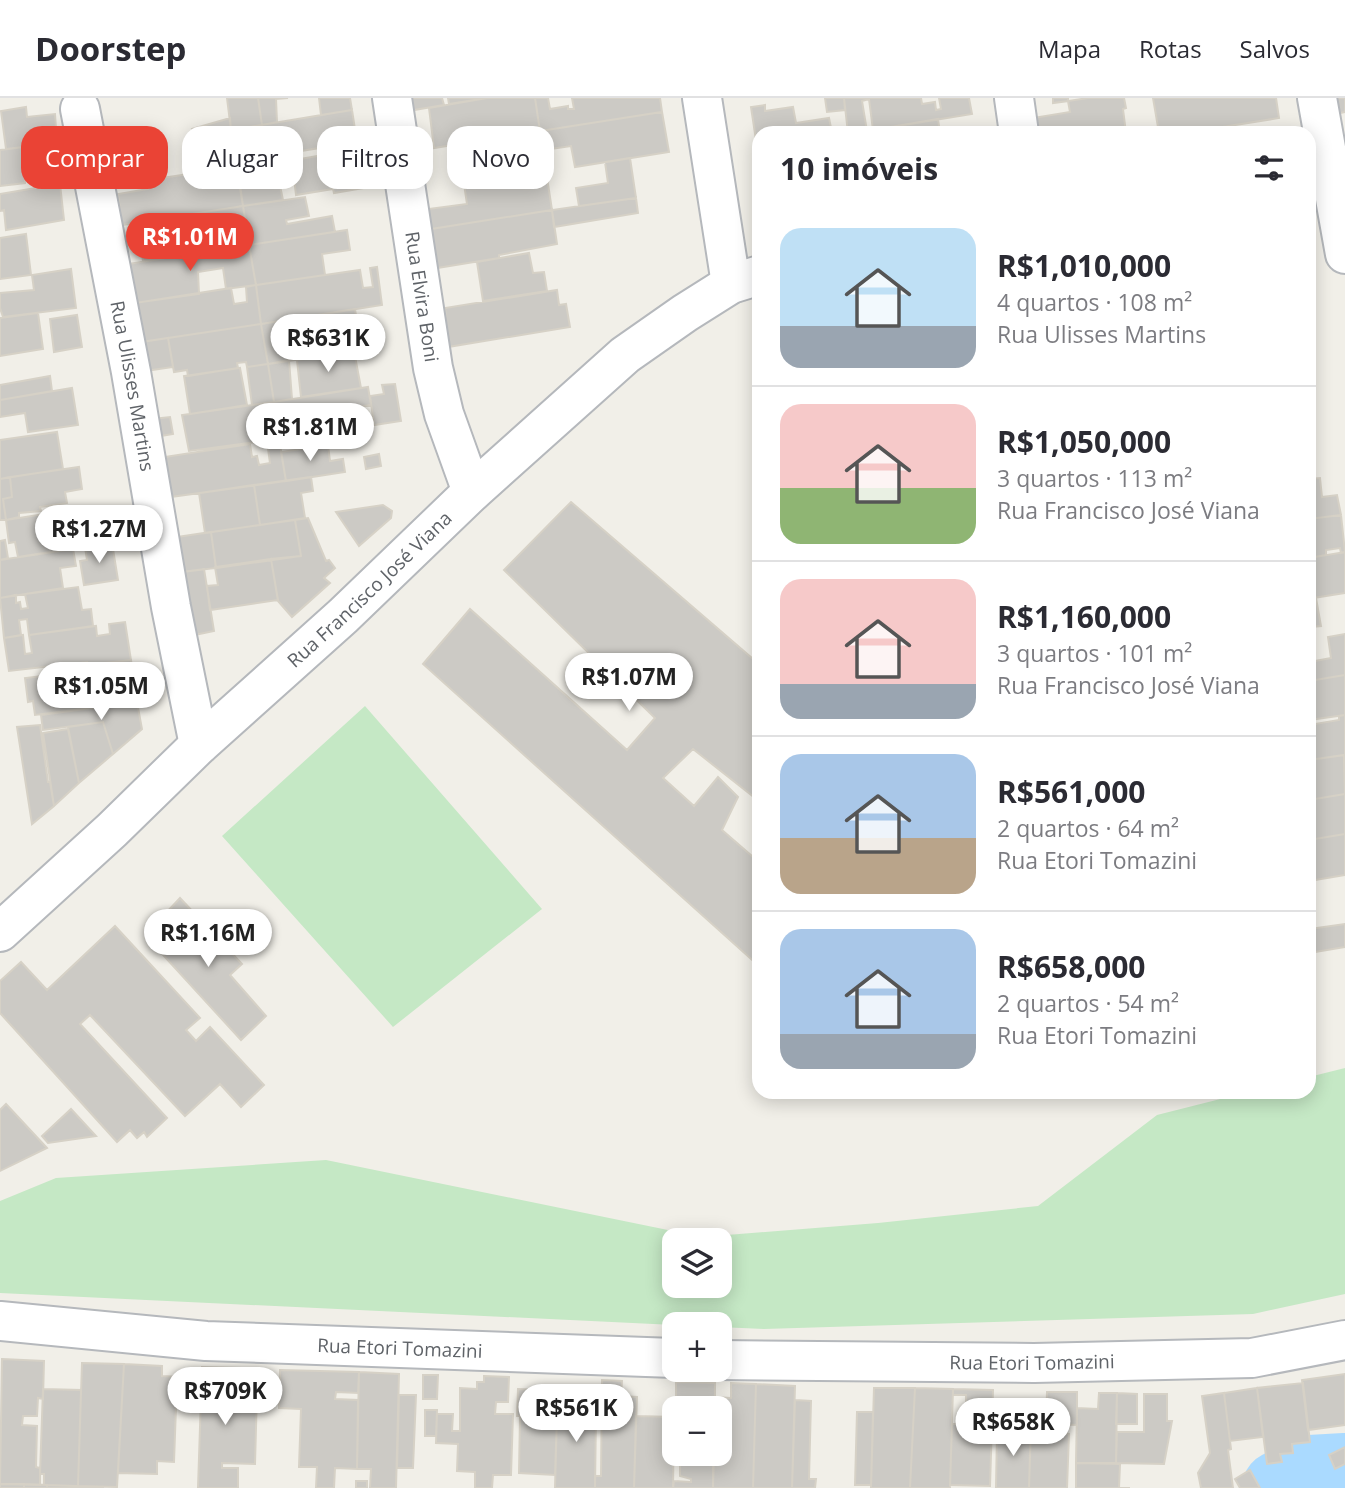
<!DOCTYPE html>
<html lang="pt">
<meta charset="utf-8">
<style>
body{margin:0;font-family:"Open Sans",sans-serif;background:#f7f7f7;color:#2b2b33;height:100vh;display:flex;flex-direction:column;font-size:26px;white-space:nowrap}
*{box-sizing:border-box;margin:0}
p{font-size:23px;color:#7c7c81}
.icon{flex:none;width:38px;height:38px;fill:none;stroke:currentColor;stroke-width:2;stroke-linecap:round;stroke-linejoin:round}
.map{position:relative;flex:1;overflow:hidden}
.sheet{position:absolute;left:752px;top:28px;width:564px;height:973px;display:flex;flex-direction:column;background:#fff;border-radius:21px;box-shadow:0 4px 18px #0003}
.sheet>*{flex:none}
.top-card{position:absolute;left:21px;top:28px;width:626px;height:63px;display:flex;gap:14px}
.tools{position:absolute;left:662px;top:1130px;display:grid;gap:14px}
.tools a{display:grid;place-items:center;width:70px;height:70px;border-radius:14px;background:#fff;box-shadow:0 4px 18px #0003;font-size:35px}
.price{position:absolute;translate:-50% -60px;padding:0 16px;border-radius:24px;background:#fff;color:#222;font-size:23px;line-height:46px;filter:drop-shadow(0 2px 4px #0008)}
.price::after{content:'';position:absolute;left:50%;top:42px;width:21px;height:16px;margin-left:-10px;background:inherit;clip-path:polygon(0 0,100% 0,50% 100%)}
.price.selected{background:#ea4335;color:#fff}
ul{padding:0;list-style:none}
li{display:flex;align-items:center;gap:21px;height:175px;padding:0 28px}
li+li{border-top:2px solid #e1e1e2}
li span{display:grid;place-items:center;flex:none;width:196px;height:140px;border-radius:21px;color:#555}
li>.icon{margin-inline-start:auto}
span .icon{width:84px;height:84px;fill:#fffc;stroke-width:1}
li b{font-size:30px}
h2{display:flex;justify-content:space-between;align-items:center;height:84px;padding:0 28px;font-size:30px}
.chip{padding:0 24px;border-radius:21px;background:#fff;box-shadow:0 4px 18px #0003;font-size:24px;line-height:63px}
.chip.selected{background:#ea4335;color:#fff}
header{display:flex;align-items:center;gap:42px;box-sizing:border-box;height:98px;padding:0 35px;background:#fff;border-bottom:2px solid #e1e1e2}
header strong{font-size:33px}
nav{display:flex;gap:38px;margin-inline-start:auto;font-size:24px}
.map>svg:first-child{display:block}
.green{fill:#c5e8c5;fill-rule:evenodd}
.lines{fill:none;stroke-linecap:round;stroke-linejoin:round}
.river{stroke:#aadaff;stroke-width:74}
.building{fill:#cccac5;stroke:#d6d1c6;stroke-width:2}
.minor-casing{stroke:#b5b8bc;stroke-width:42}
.minor{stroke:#fff;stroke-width:38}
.labels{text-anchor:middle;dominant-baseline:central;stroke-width:5;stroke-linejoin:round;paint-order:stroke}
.street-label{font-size:19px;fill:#5f6368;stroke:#fff}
</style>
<header>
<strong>Doorstep</strong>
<nav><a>Mapa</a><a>Rotas</a><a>Salvos</a></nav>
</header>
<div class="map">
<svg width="1345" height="1390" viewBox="0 0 1345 1390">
<rect width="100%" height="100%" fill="#f1efe8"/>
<!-- green -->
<path class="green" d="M365,608L542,811L393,929L222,738Z
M1345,970V1196L1253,1216L764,1231L719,1229V1227H674L0,1195V1103L56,1080L326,1062L702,1139L878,1125L1038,1108L1157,1017L1248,994H1309V979ZM674,1143H719V1188H674Z"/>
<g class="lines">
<!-- river -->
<path class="river" d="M1279,1390L1310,1374L1345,1372"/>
</g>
<!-- building -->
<path class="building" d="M227,0H258L262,27L231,32Z
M258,0H288L276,1L277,24L262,27Z
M319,0H350L352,12L321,17Z
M412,0H442L444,7L414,12Z
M448,0H487L449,6Z
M487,0H535L540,33L434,50L429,10Z
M535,0H548L550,11L568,8V11H574L572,0H660L662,14L540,33Z
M825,0H844L845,12L827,14Z
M844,0H921L922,6L935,4L936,12L941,11L939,0H969L972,16L873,32L869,1L862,3L867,33L848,35Z
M1053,0H1068V3L1053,5Z
M1088,0H1124L1126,10L1123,11L1126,35H1035L1033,20L1070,14L1068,3Z
M1153,0H1276L1279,20L1185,35H1159Z
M1334,0H1345V14L1336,16Z
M765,7V13L793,9L796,25L829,20L832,35H760V49H757L751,9Z
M26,9L27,19L55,16L57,45L6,51L1,13Z
M352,12L358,51L321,57L320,50L250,61V58L241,59L239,50L246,49L243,30Z
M662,14L669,54L575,69L571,48L543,52L540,33Z
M230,20L231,32L196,44L192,31Z
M938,21L940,35H851L867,33Z
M540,33L546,73L518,78L514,55L451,65L448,48Z
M57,45L59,71L25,76V85L0,88V52Z
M358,51L364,90L334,95L333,91L296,97L294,80L279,83L283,102L243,108L237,72Z
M630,60L636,100L579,108L576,90L608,85L605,64Z
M224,71L227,89L240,87L243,108L122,127L118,96L148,91L147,82Z
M546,73L552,112L431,131L428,111L467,106L464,86Z
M60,86L64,122L6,132L4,112L0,113V96Z
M305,99L309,118L286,122L287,126L332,118L335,134L249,147L243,108Z
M636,100L638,115L554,129L552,112Z
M243,108L249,147L143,163L140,144L208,134L205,114Z
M552,112L557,146L499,157V160L437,170L431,131Z
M347,132L350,152L322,156L325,177L256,187L249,147Z
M26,136L31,177L0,181V140Z
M249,147L256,187L226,191L223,170L198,174L199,196L135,205L128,166Z
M529,155L533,175L544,174L547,193L483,203L477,164Z
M377,169L382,207L261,226L256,187L360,172L363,190L373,189L370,170Z
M71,171L76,210L3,219L0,210V195L34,192L32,177Z
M256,187L261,226L141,244L135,205L231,190L234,206L247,204L246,189Z
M557,192L559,207L566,206L570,229L448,249L445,210Z
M355,211L361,252L268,266L261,226Z
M38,215L43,251L0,258V220Z
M77,217L82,249L54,254L50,221Z
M261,226L268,266L247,269L246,264L237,265L238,270L188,278L187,272L174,274L168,240Z
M168,240L173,269L145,273L141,244Z
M354,253L361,290L301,299L297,262Z
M289,262L292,301L274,304L268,266Z
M268,266L274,304L252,307L247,269Z
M240,270L247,307L190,316L184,278Z
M50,278L52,293L0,302V287Z
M395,286L401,323L374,327L370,298L384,296L382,287Z
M368,289L371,307L276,321L274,304Z
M72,290L78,327L28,334L25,315L0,319V302Z
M274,304L279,341L189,353L182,317Z
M170,319L173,336L155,339L153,321Z
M57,334L63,371L0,381V342Z
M279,341L286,383L163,400L158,360L250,346L252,359L257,358L259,367L270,365L267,343Z
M328,347L330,363L343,361L345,374L286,383L281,354Z
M379,356L381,368L366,371L364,359Z
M79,369L82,391L65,394L67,405L40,409L41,413L19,415V419L6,422L3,401L12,399L10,379Z
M10,379L12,399L3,401L6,422H0V381Z
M311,379L313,393L301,395L305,420L260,427L254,387Z
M1320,380L1322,399L1337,397L1341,417L1309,421V381Z
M254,387L260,427L205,435L199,395Z
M571,404L760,567V704L693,651L663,680L694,708L718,679L738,699L722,732L760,765V869L423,566L470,511L627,652L655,620L504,472Z
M383,407L392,413L391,420L359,448L336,414Z
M76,411L83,449L18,459L15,444L9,445L6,422Z
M1341,417L1345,454L1341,455L1340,450L1326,452V457L1309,460V421Z
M308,420L326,463L329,462L335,470L324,480L330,485L292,519L278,503L271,461L301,458L295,422Z
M295,422L301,458L216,470L211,434Z
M211,434L216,470L175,475L170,440Z
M5,442L8,460L0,462V443Z
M112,445L118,482L84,487L80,463L87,462L85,449Z
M73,451L76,468L60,470L63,490L0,500V462Z
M1345,454V495L1313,500L1309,481V460Z
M271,461L278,502L210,512L207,488L218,487L215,469Z
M204,471L214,533L185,539L181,474Z
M78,489L82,512L91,511L93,528L29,537L27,521L19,522L21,537L4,540L0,500L16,497V505L20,504L21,511L28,510L25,496Z
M1316,500L1321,528L1311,529L1313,540L1309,541V501Z
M125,524L131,562L87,567V564L9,573L4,540L23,537L25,556L32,555L29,537L96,528L97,538L110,536L109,526Z
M1345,536V577L1309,583V541H1312L1315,563L1331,560L1328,539Z
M131,562L137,604L35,617L33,603L28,604L25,580L92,572V567Z
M1345,577V617L1309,622V583Z
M137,604L142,631L113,656L103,624L43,632L41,617Z
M1345,617V657L1309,662V627L1339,622V618Z
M103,624L113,656L79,685L68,629Z
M40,627L48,684H50L54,708L32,726L17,629Z
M68,631L79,685L54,708L43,635Z
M1344,657L1345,696L1309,702V662Z
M1345,696V736L1309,742V702Z
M1345,736V777L1309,783V742Z
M180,800L242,866L230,877L266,918L241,942L152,845L174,828L164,817Z
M1345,826V849L1309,855V831Z
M115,828L200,920L186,932L196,943L210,929L264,987L241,1009L220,986L185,1018L90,917L80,926L167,1020L147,1039L144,1034L137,1040L130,1032L117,1044L0,915V883L21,864L47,892Z
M6,1006L47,1050L0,1073V1012Z
M71,1011L96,1038L48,1045L42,1038Z
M2,1261L44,1263L43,1301L38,1300L37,1318H23L22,1327L37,1328L36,1369L40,1370V1387L0,1386Z
M82,1265L124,1266L117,1389L78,1388Z
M124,1266L162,1268V1278L181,1279L180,1309H176L174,1364L157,1363V1376L118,1375Z
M202,1269L241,1270V1294H257L255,1366L222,1365V1370H238V1390H198Z
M280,1272L359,1274L358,1295L336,1294L335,1301L358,1302L357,1371L335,1370L334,1390H316L317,1369H299L301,1311L279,1310Z
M359,1274L399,1276L396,1390H370L371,1371H357Z
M1345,1276V1327L1308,1332L1302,1282Z
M423,1277H438L437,1301H423Z
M484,1278L509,1279L508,1304H496L495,1316H513L511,1377H493L492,1390H475V1374L457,1373L458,1346L436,1345L437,1316H453L452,1333H460V1290L477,1291V1284H484Z
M602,1282L622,1283L621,1298L637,1299L634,1390H595V1378H601Z
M676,1284L715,1285V1311H681V1302L676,1301Z
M731,1285L756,1286L753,1390H713L714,1356H719V1311H715V1299L731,1300Z
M1303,1285L1310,1344L1292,1346L1293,1355L1280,1356L1282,1364L1267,1366L1257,1290Z
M756,1286L795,1288L792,1390H753Z
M874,1290H915L910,1390H871Z
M915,1290L953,1291L950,1390H910Z
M1257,1290L1263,1339L1230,1343L1224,1295Z
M43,1291L81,1292L78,1388L44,1387V1376H40Z
M518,1291L541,1292L540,1317L557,1318L555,1377L519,1375L520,1318H517Z
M953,1291L993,1292L990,1388L950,1387L952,1326H966V1297H953Z
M568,1293L589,1294L587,1314L596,1315L595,1390H555L557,1318H565Z
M1047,1294H1077V1327L1055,1326L1054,1335L1069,1336L1067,1390H1029L1031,1321H1046Z
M1099,1295H1117L1116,1365H1076L1077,1310L1098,1311Z
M1117,1295L1137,1296V1326H1116Z
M1224,1295L1231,1351L1228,1352L1233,1390H1201L1198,1375L1210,1355L1202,1298Z
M1144,1296H1167V1323H1172L1164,1366L1116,1365L1117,1334H1144Z
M399,1297H416L413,1370H397Z
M795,1302L811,1303L809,1381H816L815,1390H792Z
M425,1312H437L436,1338H425Z
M857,1314H873L871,1387H855Z
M636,1318L674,1319L673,1390H634Z
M1000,1329L1031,1330L1029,1390H996L997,1334H1000Z
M1345,1349V1366L1335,1371L1329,1357Z
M680,1356H713V1390H673L674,1383L691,1384V1381L680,1378Z
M1076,1365L1120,1366L1119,1390H1130H1076Z
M1250,1372L1260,1390H1240L1235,1381Z
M356,1383H367V1390H356Z
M0,1386H24V1390H0Z
M24,1386L47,1387V1390H24Z
M47,1387L74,1388L73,1390H47Z
M74,1388L103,1389V1390H73Z"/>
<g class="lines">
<!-- minor casing -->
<g class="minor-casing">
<g id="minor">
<path id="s1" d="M392,0L433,270L444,316L472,394"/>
<path d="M702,0L731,186"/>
<path d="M1014,0L1019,35"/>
<path d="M1317,0L1345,156"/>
<path id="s2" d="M80,11L131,274L171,509L199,647"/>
<path id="s3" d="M0,834L112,732L199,647L343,518L472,394L625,257L685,215L731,186L760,177"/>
<path id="s4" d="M0,1223L206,1243L674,1260"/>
<path id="s5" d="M719,1262L1034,1265L1252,1260L1345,1242"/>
</g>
</g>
<!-- minor -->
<use href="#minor" class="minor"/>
</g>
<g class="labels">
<!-- street labels -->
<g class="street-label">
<text stroke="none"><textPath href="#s1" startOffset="201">Rua Elvira Boni</textPath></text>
<text stroke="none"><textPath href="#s2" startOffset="282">Rua Ulisses Martins</textPath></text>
<text stroke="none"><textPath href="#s3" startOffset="504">Rua Francisco José Viana</textPath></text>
<text stroke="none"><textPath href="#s4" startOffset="401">Rua Etori Tomazini</textPath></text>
<text stroke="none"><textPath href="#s5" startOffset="313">Rua Etori Tomazini</textPath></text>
</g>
</g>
</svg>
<div class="tools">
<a><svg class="icon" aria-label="layers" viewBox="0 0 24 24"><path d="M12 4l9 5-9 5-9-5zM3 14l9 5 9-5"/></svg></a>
<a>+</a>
<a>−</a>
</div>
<b class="price selected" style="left:190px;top:175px">R$1.01M</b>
<b class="price" style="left:328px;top:276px">R$631K</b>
<b class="price" style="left:310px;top:365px">R$1.81M</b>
<b class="price" style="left:99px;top:467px">R$1.27M</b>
<b class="price" style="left:629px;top:615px">R$1.07M</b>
<b class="price" style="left:101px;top:624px">R$1.05M</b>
<b class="price" style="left:208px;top:871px">R$1.16M</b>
<b class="price" style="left:225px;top:1329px">R$709K</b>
<b class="price" style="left:576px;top:1346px">R$561K</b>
<b class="price" style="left:1013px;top:1360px">R$658K</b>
<div class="top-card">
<a class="chip selected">Comprar</a>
<a class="chip">Alugar</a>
<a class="chip">Filtros</a>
<a class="chip">Novo</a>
</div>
<section class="sheet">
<h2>10 imóveis<svg class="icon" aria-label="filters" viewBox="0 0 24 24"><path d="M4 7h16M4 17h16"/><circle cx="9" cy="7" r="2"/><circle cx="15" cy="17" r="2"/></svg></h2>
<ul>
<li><span style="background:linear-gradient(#bfe0f5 70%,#9aa5b1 0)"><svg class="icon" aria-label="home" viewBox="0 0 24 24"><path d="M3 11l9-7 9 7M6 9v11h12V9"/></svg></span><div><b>R$1,010,000</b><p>4 quartos · 108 m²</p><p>Rua Ulisses Martins</p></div></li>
<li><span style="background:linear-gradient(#f6c9c9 60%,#8fb573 0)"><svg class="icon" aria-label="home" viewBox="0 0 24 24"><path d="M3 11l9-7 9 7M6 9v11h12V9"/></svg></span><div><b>R$1,050,000</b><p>3 quartos · 113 m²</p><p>Rua Francisco José Viana</p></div></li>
<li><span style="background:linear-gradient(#f6c9c9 75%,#9aa5b1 0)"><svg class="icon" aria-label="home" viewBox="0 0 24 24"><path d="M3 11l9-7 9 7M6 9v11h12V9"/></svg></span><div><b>R$1,160,000</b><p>3 quartos · 101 m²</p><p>Rua Francisco José Viana</p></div></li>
<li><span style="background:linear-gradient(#a9c7e8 60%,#b9a48a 0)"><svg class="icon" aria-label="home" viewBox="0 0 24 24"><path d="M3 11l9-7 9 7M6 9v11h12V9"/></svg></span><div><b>R$561,000</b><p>2 quartos · 64 m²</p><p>Rua Etori Tomazini</p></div></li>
<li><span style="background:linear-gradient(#a9c7e8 75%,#9aa5b1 0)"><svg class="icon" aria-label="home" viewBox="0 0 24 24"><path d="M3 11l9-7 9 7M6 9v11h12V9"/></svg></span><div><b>R$658,000</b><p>2 quartos · 54 m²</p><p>Rua Etori Tomazini</p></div></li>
</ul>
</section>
</div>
